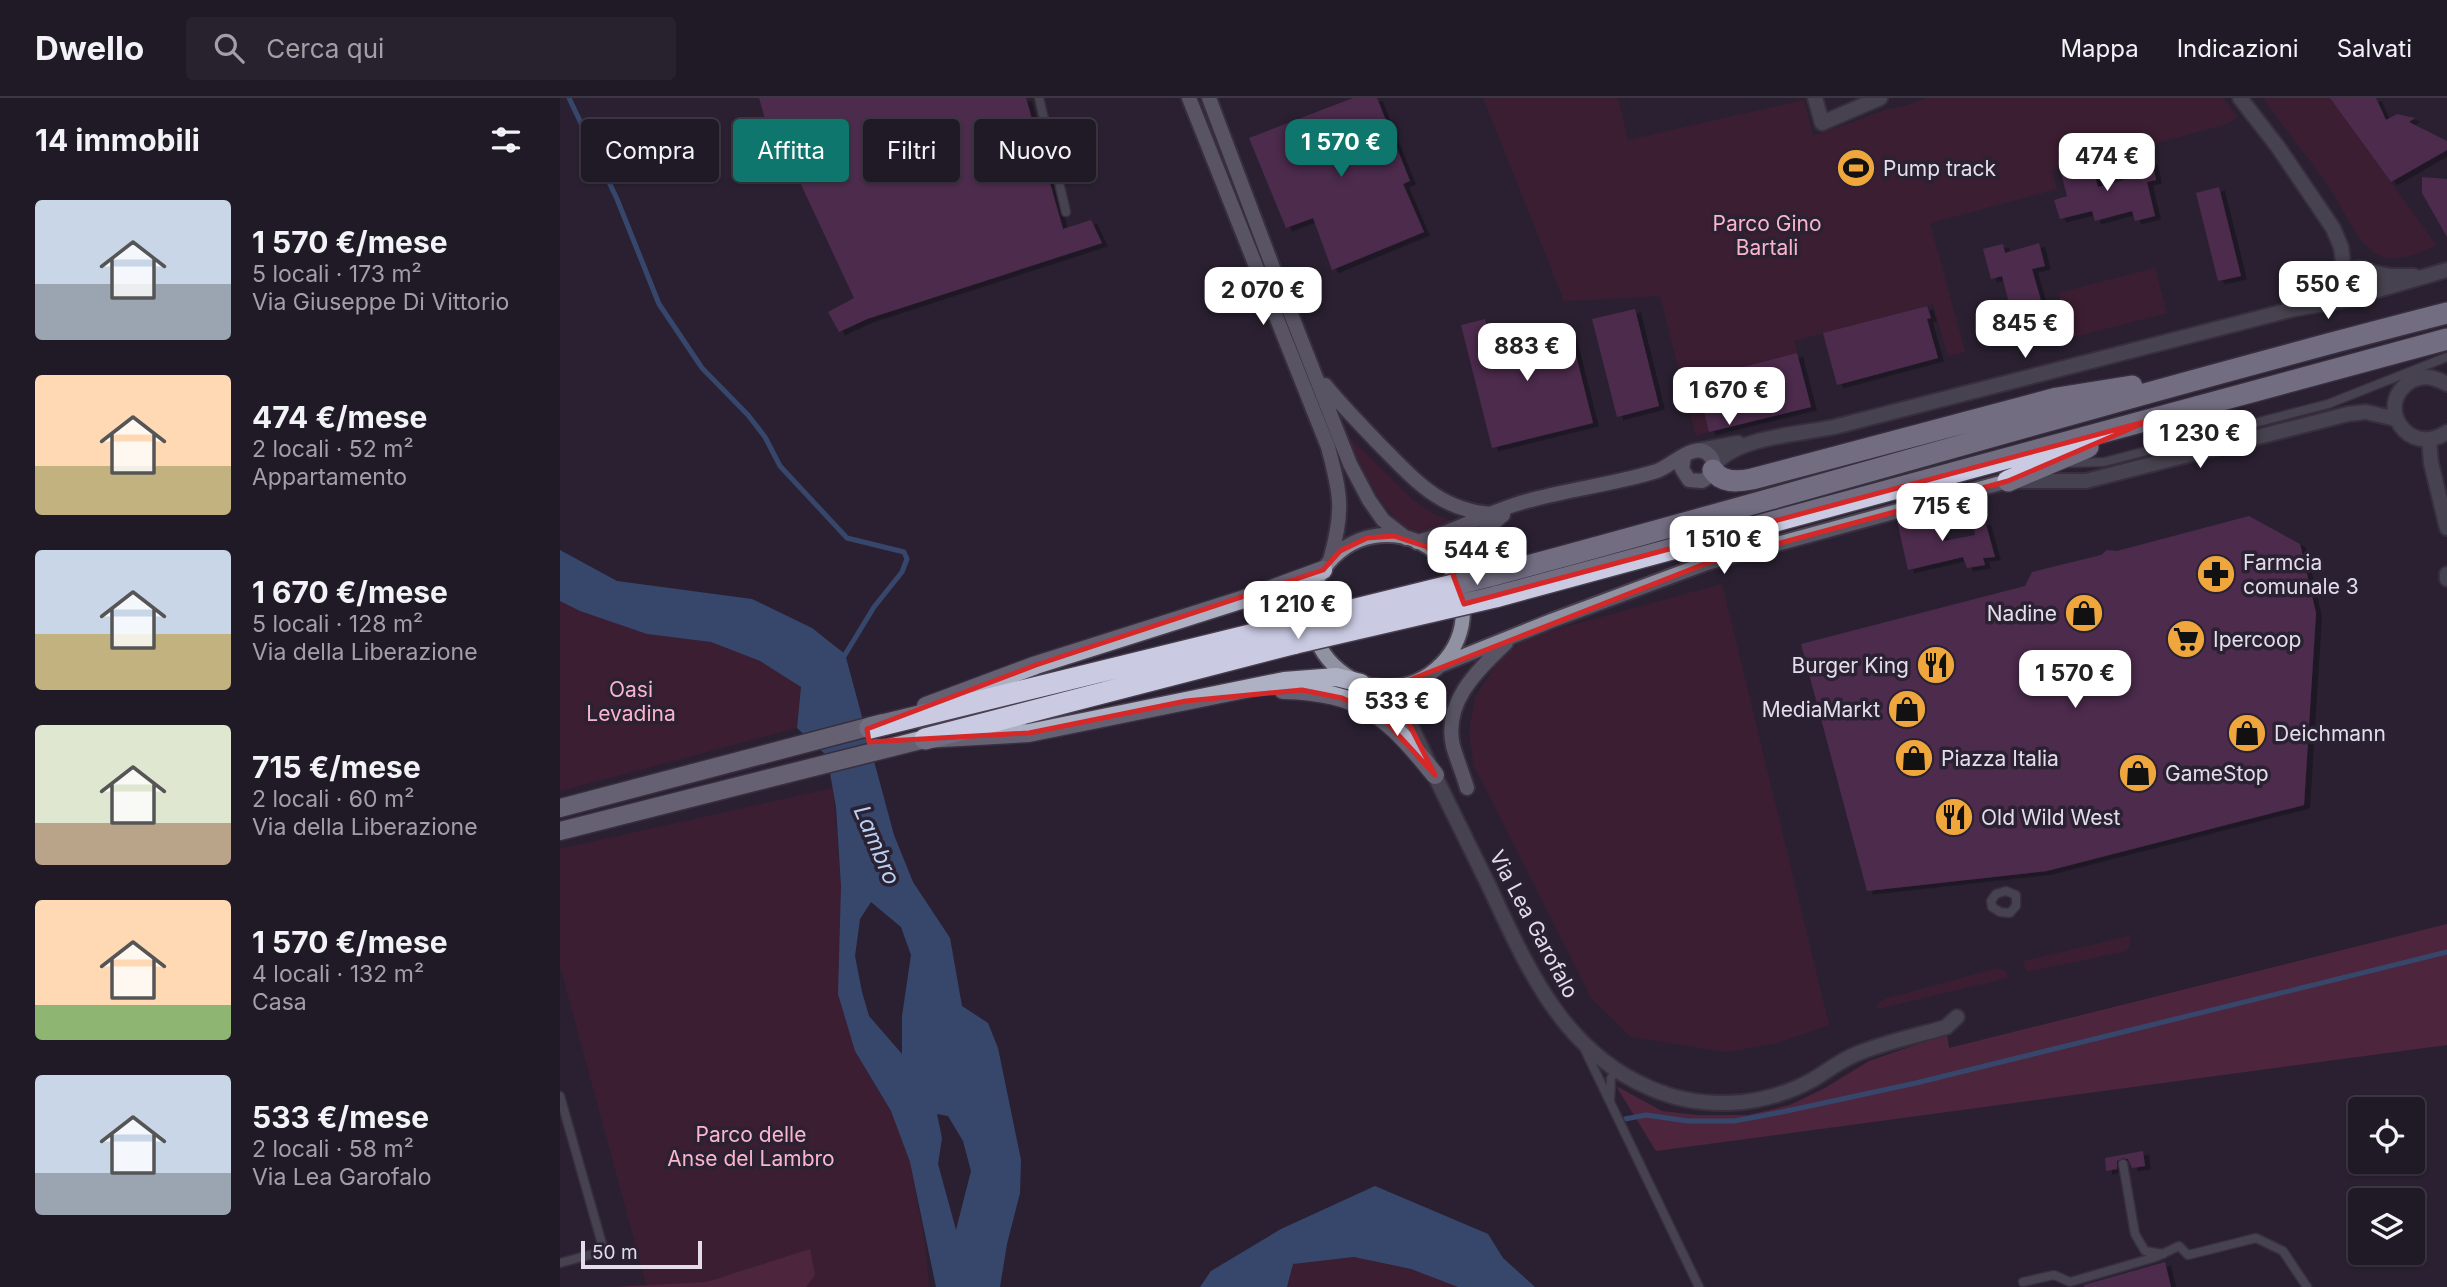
<!DOCTYPE html>
<html lang="it">
<meta charset="utf-8">
<style>
body{margin:0;font-family:Inter,sans-serif;background:#28222e;color:#f1f3f6;height:100vh;display:flex;flex-direction:column;font-size:26px;white-space:nowrap}
*{box-sizing:border-box;margin:0}
p{font-size:23px;color:#a2a0a7}
.icon{flex:none;width:38px;height:38px;fill:none;stroke:currentColor;stroke-width:2;stroke-linecap:round;stroke-linejoin:round}
.map{position:relative;flex:1;overflow:hidden}
.drawer{display:flex;flex-direction:column;background:#201926;width:560px}
.drawer>*{flex:none}
.guide{position:absolute;left:21px;top:21px;width:665px;height:63px;display:flex;gap:14px}
.tools{position:absolute;left:1788px;top:999px;display:grid;gap:14px}
.tools a{display:grid;place-items:center;width:77px;height:77px;border-radius:7px;background:#201926;box-shadow:0 2px 5px #0004,0 0 0 2px #3d3843;font-size:35px}
.scale{position:absolute;left:21px;bottom:18px;width:121px;box-sizing:border-box;padding-left:7px;border:4px solid #e3dde9;border-top:0;font-size:19px;line-height:24px;white-space:nowrap;color:#e3dde9;-webkit-text-stroke:5px #2a2132;paint-order:stroke}
.price{position:absolute;translate:-50% -60px;padding:0 16px;border-radius:14px;background:#fff;color:#222;font-size:23px;line-height:46px;filter:drop-shadow(0 2px 4px #0008)}
.price::after{content:'';position:absolute;left:50%;top:42px;width:21px;height:16px;margin-left:-10px;background:inherit;clip-path:polygon(0 0,100% 0,50% 100%)}
.price.current{background:#0f766e;color:#fff}
ul{padding:0;list-style:none}
li{display:flex;align-items:center;gap:21px;height:175px;padding:0 35px}
li span{display:grid;place-items:center;flex:none;width:196px;height:140px;border-radius:7px;color:#555}
li>.icon{margin-inline-start:auto}
span .icon{width:84px;height:84px;fill:#fffc;stroke-width:1}
li b{font-size:30px}
h2{display:flex;justify-content:space-between;align-items:center;height:84px;padding:0 35px;font-size:30px}
.chip{padding:0 24px;border-radius:7px;background:#201926;box-shadow:0 2px 5px #0004,0 0 0 2px #3d3843;font-size:24px;line-height:63px}
.chip.current{background:#0f766e;color:#fff}
header{display:flex;align-items:center;gap:42px;box-sizing:border-box;height:98px;padding:0 35px;background:#201926;border-bottom:2px solid #3d3843}
header strong{font-size:33px}
nav{display:flex;gap:38px;margin-inline-start:auto;font-size:24px}
.search{width:490px;height:63px;background:#28222e;display:flex;align-items:center;gap:18px;box-sizing:border-box;padding:0 24px;border-radius:7px;color:#a2a0a7;font-size:26px}
main{display:flex;flex:1;min-height:0}
.map>svg:first-child{display:block}
.green{fill:#501b31}
.forest{fill:#782c4b}
.water{fill:#4875b4;fill-rule:evenodd}
.lines{fill:none;stroke-linecap:round;stroke-linejoin:round}
.stream{stroke:#4875b4;stroke-width:5}
.building{fill:#75386d;filter:url(#shadow)}
.lane-casing{stroke:#483f4f;stroke-width:11}
.street-casing{stroke:#483f4f;stroke-width:18}
.secondary-casing{stroke:#483f4f;stroke-width:18}
.primary-casing{stroke:#483f4f;stroke-width:21}
.highway-casing{stroke:#483f4f;stroke-width:24}
.lane{stroke:#6a6b74;stroke-width:8}
.street{stroke:#6a6b74;stroke-width:14}
.secondary{stroke:#9192a1;stroke-width:14}
.primary{stroke:#aeb0c4;stroke-width:18}
.highway{stroke:#cacbe3;stroke-width:21}
.highway-bridge-casing{stroke:#483f4f;stroke-width:24;stroke-linecap:butt}
.highway-bridge{stroke:#cacbe3;stroke-width:21}
.marked{fill:none;stroke:#d62828;stroke-width:5;stroke-linejoin:round}
.labels{text-anchor:middle;dominant-baseline:central;stroke-width:7;stroke-linejoin:round;paint-order:stroke}
.poi-label{font-size:21px;fill:#e3dde9;stroke:#2a2132;text-anchor:start}
.park-label{font-size:21px;fill:#fab5cc;stroke:#2a2132}
.street-label{font-size:21px;fill:#e3dde9;stroke:#2a2132}
.water-label{font-size:23px;font-style:italic;fill:#b7d0f3;stroke:#2a2132}
</style>
<header>
<strong>Dwello</strong>
<div class="search"><svg class="icon" aria-label="search" viewBox="0 0 24 24"><circle cx="10" cy="10" r="6"/><path d="M15 15l6 6"/></svg>Cerca qui</div>
<nav><a>Mappa</a><a>Indicazioni</a><a>Salvati</a></nav>
</header>
<main>
<section class="drawer">
<h2>14 immobili<svg class="icon" aria-label="filters" viewBox="0 0 24 24"><path d="M4 7h16M4 17h16"/><circle cx="9" cy="7" r="2"/><circle cx="15" cy="17" r="2"/></svg></h2>
<ul>
<li><span style="background:linear-gradient(#c9d6e8 60%,#9aa5b1 0)"><svg class="icon" aria-label="home" viewBox="0 0 24 24"><path d="M3 11l9-7 9 7M6 9v11h12V9"/></svg></span><div><b>1 570 €/mese</b><p>5 locali · 173 m²</p><p>Via Giuseppe Di Vittorio</p></div></li>
<li><span style="background:linear-gradient(#ffd9b3 65%,#c2b280 0)"><svg class="icon" aria-label="home" viewBox="0 0 24 24"><path d="M3 11l9-7 9 7M6 9v11h12V9"/></svg></span><div><b>474 €/mese</b><p>2 locali · 52 m²</p><p>Appartamento</p></div></li>
<li><span style="background:linear-gradient(#c9d6e8 60%,#c2b280 0)"><svg class="icon" aria-label="home" viewBox="0 0 24 24"><path d="M3 11l9-7 9 7M6 9v11h12V9"/></svg></span><div><b>1 670 €/mese</b><p>5 locali · 128 m²</p><p>Via della Liberazione</p></div></li>
<li><span style="background:linear-gradient(#dfe7d0 70%,#b9a48a 0)"><svg class="icon" aria-label="home" viewBox="0 0 24 24"><path d="M3 11l9-7 9 7M6 9v11h12V9"/></svg></span><div><b>715 €/mese</b><p>2 locali · 60 m²</p><p>Via della Liberazione</p></div></li>
<li><span style="background:linear-gradient(#ffd9b3 75%,#8fb573 0)"><svg class="icon" aria-label="home" viewBox="0 0 24 24"><path d="M3 11l9-7 9 7M6 9v11h12V9"/></svg></span><div><b>1 570 €/mese</b><p>4 locali · 132 m²</p><p>Casa</p></div></li>
<li><span style="background:linear-gradient(#c9d6e8 70%,#9aa5b1 0)"><svg class="icon" aria-label="home" viewBox="0 0 24 24"><path d="M3 11l9-7 9 7M6 9v11h12V9"/></svg></span><div><b>533 €/mese</b><p>2 locali · 58 m²</p><p>Via Lea Garofalo</p></div></li>
</ul>
</section>
<div class="map">
<svg width="1887" height="1189" viewBox="0 0 1887 1189">
<defs>
<filter id="shadow"><feDropShadow dx="6" dy="3.5" stdDeviation="0" flood-color="#0009"/></filter>
</defs>
<rect width="100%" height="100%" fill="#2a2132"/>
<!-- green -->
<path class="green" d="M923,0H1058L1068,42L1244,2L1253,38L1325,12L1345,8L1366,0H1663L1677,18L1676,21L1664,27L1492,73L1497,91L1370,125L1405,254L1388,258L1373,206L1234,243L1237,255L1136,281L1149,334L1136,338L1100,198L1004,203Z
M1703,0H1770L1876,147C1862,155 1834,165 1819,157C1798,148 1784,111 1771,92C1750,61 1725,31 1703,0Z
M1595,170L1607,215L1510,240L1498,195Z
M788,338L854,403L876,417L895,424C883,428 866,437 852,432C825,422 799,363 788,338Z
M1162,486L1269,927L1217,945L1167,954L1071,939L1032,901L914,668L909,634L915,599L940,561L968,539Z
M0,503L20,513L87,536L151,544L200,563L241,589L237,630L0,693Z
M273,690L281,788V824L295,953L331,1013L350,1064L365,1145L369,1189H87L0,868V751Z
M1569,838L1571,844L1567,853L1466,874L1463,863Z
M1438,870L1446,873L1448,880L1317,911L1319,904L1328,900Z
M794,1159L851,1171L898,1189H727L733,1166Z"/>
<!-- forest -->
<path class="forest" d="M1887,826V947L1096,1053L1056,988L1102,1013L1137,1017H1188L1230,1007L1265,990L1309,963L1387,936L1389,950Z
M250,1151L255,1177L246,1189H54L147,1184Z"/>
<!-- water -->
<path class="water" d="M0,452L57,483L192,501L252,530L285,556L334,737L353,784L390,840L402,908L428,925L438,950L461,1062L460,1095L447,1146L440,1189H376L350,1064L331,1013L295,953L278,896L281,788L276,709L267,658L237,630L241,589L200,563L151,544L87,536L20,513L0,503ZM311,804L341,829L351,857L342,918V956L309,918L302,894L295,858L300,821ZM377,1016L388,1018L403,1043L411,1073L396,1132L378,1066L382,1040Z
M815,1088L928,1136L943,1160L975,1189H898L851,1171L794,1159L733,1166L727,1189H640L651,1173L721,1131Z"/>
<g class="lines">
<!-- stream -->
<path class="stream" d="M9,0L57,101L99,206L142,270L188,317L205,339L220,368L287,440L344,454L347,461L342,474L314,509L283,560
M1065,1021L1086,1017L1128,1023H1174L1222,1014L1356,985L1887,854"/>
</g>
<!-- building -->
<path class="building" d="M199,0H466L503,131L531,122L542,145L307,221L279,234L268,214L294,200L231,65L219,70Z
M793,0H817L850,83L843,86L864,134L772,172L753,120L726,130L689,40Z
M1770,0H1816L1826,22L1837,16L1855,20L1849,24L1887,43V52L1831,84Z
M1531,62L1538,89L1564,82L1561,70L1592,63L1596,82L1587,84L1595,118L1575,123L1572,113L1535,123L1532,113L1500,121L1494,102L1507,98L1500,71Z
M1862,79L1887,81V139L1862,95Z
M1659,89L1681,178L1658,183L1636,95Z
M1479,145L1485,168L1472,171L1482,206L1471,209L1480,243L1460,248L1456,235L1431,242L1423,212L1449,205L1442,178L1431,181L1423,151L1443,146L1445,155Z
M1367,208L1371,220L1367,221L1378,260L1277,287L1263,235Z
M1075,211L1099,308L1057,319L1032,221Z
M925,221L931,245L1008,226L1033,325L932,350L901,227Z
M1237,255L1251,309L1149,334L1136,281Z
M1376,413L1384,443L1415,437L1414,426L1425,423L1435,459L1423,460L1425,467L1407,470L1403,459L1348,472L1337,423Z
M1689,418L1740,446L1756,515L1744,707L1487,773L1307,793L1241,546L1465,488L1472,474L1541,457L1547,452L1557,453Z
M1583,1053L1585,1068L1572,1070L1568,1061L1563,1060L1557,1063V1071L1546,1073L1545,1060Z
M1605,1164L1611,1189H1524V1187Z"/>
<g class="lines">
<!-- lane casing -->
<g class="lane-casing">
<path id="lane" d="M479,0L506,114
M1509,365L1544,364L1768,306L1887,259
M1446,793L1456,797V808L1450,815L1440,814L1432,809L1431,803L1436,796Z
M1025,952L1139,1189
M0,998L44,1153L0,1165
M1050,1002L1051,980L1056,972
M1563,1066L1575,1136L1585,1153L1603,1156
M1463,1184L1494,1177L1510,1184L1596,1159L1619,1148L1628,1157L1696,1140L1723,1153L1747,1189"/>
</g>
<!-- street casing -->
<g class="street-casing">
<path id="street" d="M1255,0L1262,25L1320,0
M1680,0L1718,49L1773,130L1781,149L1785,179
M1784 185a15 15 0 1 1 30 0a15 15 0 1 1-30 0Z
M1808,173L1829,178H1854
M1811,194L1887,172
M1887,286C1875,279 1863,276 1851,283C1813,306 1848,361 1887,334
M1869,342L1871,365L1887,430
M1140,352L1178,345
M1153,370C1171,339 1242,336 1274,329L1734,211L1797,200
M1456,383H1526L1788,316L1806,314L1836,321
M1887,476V481
M816,588C831,599 841,610 850,626C875,679 901,731 927,784C966,866 1000,952 1090,990C1119,1003 1152,1007 1183,1004C1207,1001 1233,993 1254,981C1267,973 1280,963 1294,957C1324,944 1356,938 1386,929L1397,919"/>
</g>
<!-- secondary casing -->
<g class="secondary-casing">
<path id="secondary" d="M629,0L768,349C781,397 784,413 770,462
M649,0L718,183L790,366L809,402L823,422L846,440
M765,287C782,308 801,327 820,347C855,382 879,412 932,416
M751 513a76 76 0 1 1 152 0a76 76 0 1 1-152 0Z
M857,444C896,434 929,413 967,403C1010,391 1055,386 1097,373C1112,368 1135,342 1149,357C1158,366 1152,378 1142,383L1129,382L1122,371L1124,359
M897,484C900,452 919,437 943,417
M879,568L991,523L1147,465L1448,383
M907,690C903,676 897,662 893,648C883,604 917,573 946,545"/>
</g>
<!-- primary casing -->
<g class="primary-casing">
<path id="primary" d="M723,592C802,594 828,618 875,677
M366,608L476,567L684,501L763,472
M0,710L323,625
M0,733L365,641L469,635L724,583L776,579L801,585"/>
</g>
<!-- highway casing -->
<g class="highway-casing">
<path id="highway" d="M1153,372C1161,385 1177,384 1192,381L1497,300L1572,288
M1448,383L1528,349
M930,478C1250,393 1566,297 1887,215
M935,499L1887,241
M310,630L731,527
M365,641L736,545"/>
</g>
<!-- lane -->
<use href="#lane" class="lane"/>
<!-- street -->
<use href="#street" class="street"/>
<!-- secondary -->
<use href="#secondary" class="secondary"/>
<!-- primary -->
<use href="#primary" class="primary"/>
<!-- highway -->
<use href="#highway" class="highway"/>
<!-- highway-bridge casing -->
<g class="highway-bridge-casing">
<path id="highway-bridge" d="M731,527L930,478
M736,545L935,499"/>
</g>
<!-- highway-bridge -->
<use href="#highway-bridge" class="highway-bridge"/>
</g>
<!-- marked area -->
<path d="M0 0H1887V1189H0ZM1588,323L1448,383L1147,465L824,592L841,610L875,677L821,618L782,600L742,592L626,603L469,635L309,644L307,631L476,567L763,472L780,453L807,440L834,438L867,449L892,474L904,506Z" fill="#2a2132" fill-opacity=".55" fill-rule="evenodd"/>
<path class="marked" d="M1588,323L1448,383L1147,465L824,592L841,610L875,677L821,618L782,600L742,592L626,603L469,635L309,644L307,631L476,567L763,472L780,453L807,440L834,438L867,449L892,474L904,506Z"/>
<!-- icons -->
<defs>
<g id="stadium-disc" transform="scale(2.0125)"><circle r="9.5" fill="#efa73d" stroke="#2a2132"/><path d="M0-5a6.5 5 0 1 0 0 10a6.5 5 0 1 0 0-10ZM-3.5-1.8h7v3.6h-7Z" fill="#111"/></g>
<g id="pharmacy-disc" transform="scale(2.0125)"><circle r="9.5" fill="#efa73d" stroke="#2a2132"/><path d="M-2-6h4v4h4v4h-4v4h-4v-4h-4v-4h4Z" fill="#111"/></g>
<g id="shop-disc" transform="scale(2.0125)"><circle r="9.5" fill="#efa73d" stroke="#2a2132"/><path d="M-5-2.5h2.3a2.7 3.5 0 0 1 5.4 0H5L5.5 6h-11ZM-1.5-2.5h3a1.5 2.3 0 0 0-3 0Z" fill="#111"/></g>
<g id="supermarket-disc" transform="scale(2.0125)"><circle r="9.5" fill="#efa73d" stroke="#2a2132"/><path d="M-6-5.5h2.5l.6 2H6L4.5 2H-2.5L-4.4-4H-6ZM-1.5 3.2a1.3 1.3 0 1 0 .1 0ZM3 3.2a1.3 1.3 0 1 0 .1 0Z" fill="#111"/></g>
<g id="restaurant-disc" transform="scale(2.0125)"><circle r="9.5" fill="#efa73d" stroke="#2a2132"/><path d="M-5-6h1v4h1v-4h1v4h1v-4h1v5L-1.5 .5V6h-2V.5L-5-1ZM5-6V6H3V1.5H1.5Q1.5-4 5-6Z" fill="#111"/></g>
</defs>
<g fill-rule="evenodd">
<use href="#stadium-disc" x="1296" y="70"/>
<use href="#pharmacy-disc" x="1656" y="476"/>
<use href="#shop-disc" x="1524" y="515"/>
<use href="#supermarket-disc" x="1626" y="541"/>
<use href="#restaurant-disc" x="1376" y="567"/>
<use href="#shop-disc" x="1347" y="611"/>
<use href="#shop-disc" x="1687" y="635"/>
<use href="#shop-disc" x="1354" y="660"/>
<use href="#shop-disc" x="1578" y="675"/>
<use href="#restaurant-disc" x="1394" y="719"/>
</g>
<g class="labels">
<!-- poi labels -->
<g class="poi-label">
<text x="1323" y="70">Pump track</text>
<text x="1683" y="464">Farmcia<tspan x="1683" dy="24">comunale 3</tspan></text>
<text x="1497" y="515" text-anchor="end">Nadine</text>
<text x="1653" y="541">Ipercoop</text>
<text x="1349" y="567" text-anchor="end">Burger King</text>
<text x="1320" y="611" text-anchor="end">MediaMarkt</text>
<text x="1714" y="635">Deichmann</text>
<text x="1381" y="660">Piazza Italia</text>
<text x="1605" y="675">GameStop</text>
<text x="1421" y="719">Old Wild West</text>
</g>
<!-- park labels -->
<g class="park-label">
<text x="1207" y="125">Parco Gino<tspan x="1207" dy="24">Bartali</tspan></text>
<text x="71" y="591">Oasi<tspan x="71" dy="24">Levadina</tspan></text>
<text x="191" y="1036">Parco delle<tspan x="191" dy="24">Anse del Lambro</tspan></text>
</g>
<!-- street labels -->
<g class="street-label">
<text transform="translate(974 826) rotate(62)">Via Lea Garofalo</text>
</g>
<!-- water labels -->
<g class="water-label">
<text transform="translate(317 747) rotate(67)">Lambro</text>
</g>
</g>
</svg>
<div class="tools">
<a><svg class="icon" aria-label="locate" viewBox="0 0 24 24"><circle cx="12" cy="12" r="6"/><path d="M12 2v4M12 18v4M2 12h4M18 12h4"/></svg></a>
<a><svg class="icon" aria-label="layers" viewBox="0 0 24 24"><path d="M12 4l9 5-9 5-9-5zM3 14l9 5 9-5"/></svg></a>
</div>
<div class="scale">50 m</div>
<b class="price current" style="left:781px;top:81px">1 570 €</b>
<b class="price" style="left:1547px;top:95px">474 €</b>
<b class="price" style="left:1768px;top:223px">550 €</b>
<b class="price" style="left:703px;top:229px">2 070 €</b>
<b class="price" style="left:1465px;top:262px">845 €</b>
<b class="price" style="left:967px;top:285px">883 €</b>
<b class="price" style="left:1169px;top:329px">1 670 €</b>
<b class="price" style="left:1640px;top:372px">1 230 €</b>
<b class="price" style="left:1382px;top:445px">715 €</b>
<b class="price" style="left:1164px;top:478px">1 510 €</b>
<b class="price" style="left:917px;top:489px">544 €</b>
<b class="price" style="left:738px;top:543px">1 210 €</b>
<b class="price" style="left:1515px;top:612px">1 570 €</b>
<b class="price" style="left:837px;top:640px">533 €</b>
<div class="guide">
<a class="chip">Compra</a>
<a class="chip current">Affitta</a>
<a class="chip">Filtri</a>
<a class="chip">Nuovo</a>
</div>
</div>
</main>
